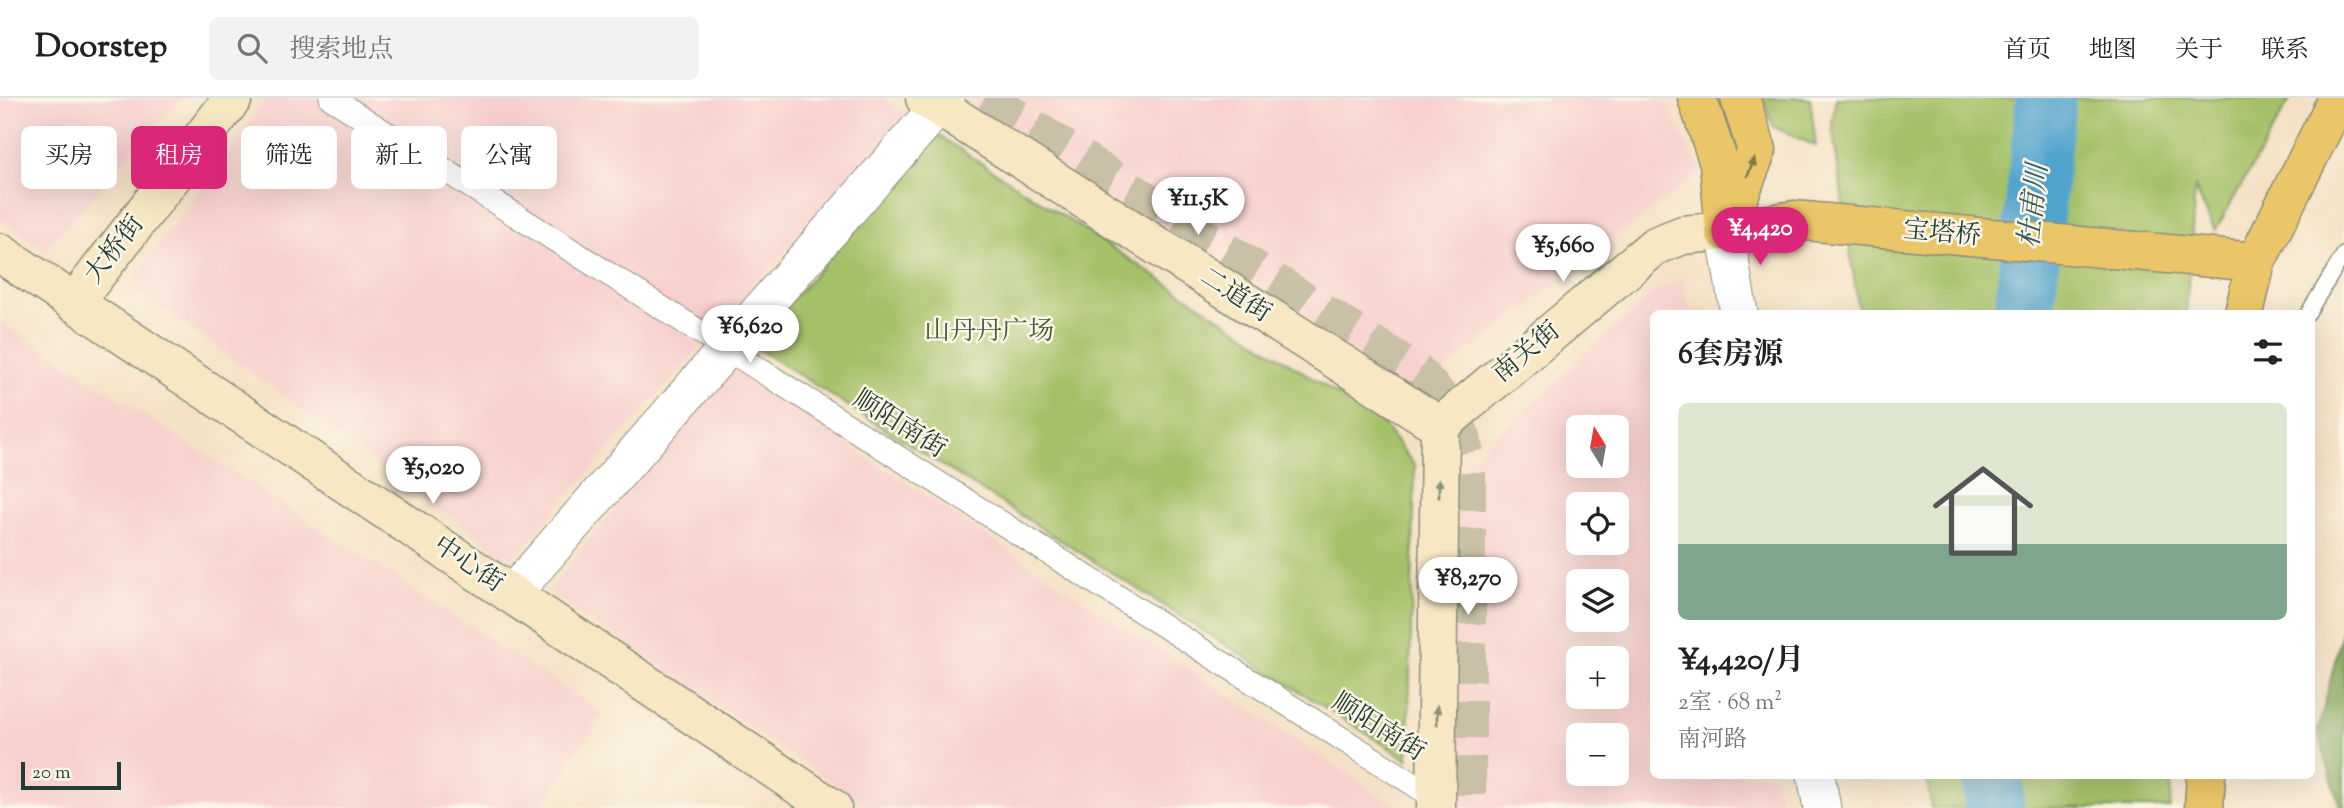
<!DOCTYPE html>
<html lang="zh">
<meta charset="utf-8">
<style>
body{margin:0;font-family:"Sorts Mill Goudy","Noto Serif SC",serif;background:#f2f2f2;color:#222;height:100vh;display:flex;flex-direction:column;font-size:26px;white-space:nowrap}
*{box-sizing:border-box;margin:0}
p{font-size:23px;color:#767676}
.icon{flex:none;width:38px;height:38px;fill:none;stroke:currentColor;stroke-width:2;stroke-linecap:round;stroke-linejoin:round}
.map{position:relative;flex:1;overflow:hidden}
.drawer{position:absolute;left:1650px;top:212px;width:665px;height:469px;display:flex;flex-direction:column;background:#fff;border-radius:10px;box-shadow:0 7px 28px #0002}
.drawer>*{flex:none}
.top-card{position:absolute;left:21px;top:28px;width:665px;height:63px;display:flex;gap:14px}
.needle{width:46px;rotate:349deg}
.tools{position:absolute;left:1566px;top:317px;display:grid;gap:14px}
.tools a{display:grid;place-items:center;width:63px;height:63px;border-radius:10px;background:#fff;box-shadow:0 7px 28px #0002;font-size:35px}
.scale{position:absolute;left:21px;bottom:18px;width:100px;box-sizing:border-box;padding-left:7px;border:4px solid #1f3d34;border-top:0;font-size:19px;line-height:24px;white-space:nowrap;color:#1f3d34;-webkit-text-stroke:5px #fcf5e5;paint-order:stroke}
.price{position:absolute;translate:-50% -60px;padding:0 16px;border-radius:24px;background:#fff;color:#222;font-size:23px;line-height:46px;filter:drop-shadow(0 2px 4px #0008)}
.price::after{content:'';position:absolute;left:50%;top:42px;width:21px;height:16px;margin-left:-10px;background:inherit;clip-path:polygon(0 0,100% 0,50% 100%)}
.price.selected{background:#db2777;color:#fff}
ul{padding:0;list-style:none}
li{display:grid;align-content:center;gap:14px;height:371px;padding:0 28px}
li+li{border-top:2px solid #e0e0e0}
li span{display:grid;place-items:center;height:217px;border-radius:10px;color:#555}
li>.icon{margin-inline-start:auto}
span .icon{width:126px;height:126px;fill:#fffc;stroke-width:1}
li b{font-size:30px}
h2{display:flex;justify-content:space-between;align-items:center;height:84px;padding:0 28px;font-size:30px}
.pill{padding:0 24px;border-radius:10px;background:#fff;box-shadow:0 7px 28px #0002;font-size:24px;line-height:63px}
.pill.selected{background:#db2777;color:#fff}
header{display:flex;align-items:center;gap:42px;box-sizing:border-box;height:98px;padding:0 35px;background:#fff;border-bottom:2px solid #e0e0e0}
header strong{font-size:33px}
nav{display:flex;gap:38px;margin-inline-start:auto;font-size:24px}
.search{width:490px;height:63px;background:#f2f2f2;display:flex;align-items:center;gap:18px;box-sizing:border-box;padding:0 24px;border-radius:10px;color:#767676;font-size:26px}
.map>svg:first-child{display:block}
.built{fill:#f7d0cd;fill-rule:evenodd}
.green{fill:#a5c168;stroke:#627f4e;stroke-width:2}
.forest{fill:#84a75c;stroke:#527248;stroke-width:2}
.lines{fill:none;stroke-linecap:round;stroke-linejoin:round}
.river{stroke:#52a4cd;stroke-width:60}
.secondary-tunnel{stroke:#c9c0a8;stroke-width:38;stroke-dasharray:38 19;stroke-linecap:butt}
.service-casing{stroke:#8a8f7c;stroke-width:17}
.pedestrian-casing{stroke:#8a8f7c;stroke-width:25}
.tertiary-casing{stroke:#8a8f7c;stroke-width:39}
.secondary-casing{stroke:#8a8f7c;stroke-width:41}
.primary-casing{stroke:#8a8f7c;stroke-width:41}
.service{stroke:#fff;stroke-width:14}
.pedestrian{stroke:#fff;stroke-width:23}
.tertiary{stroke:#fff;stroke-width:37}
.secondary{stroke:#f7e8c3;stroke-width:38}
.primary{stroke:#ebc669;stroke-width:38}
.oneway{fill:#7b7b4c}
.oneway2{fill:#8b927c}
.labels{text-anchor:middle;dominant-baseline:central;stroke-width:5;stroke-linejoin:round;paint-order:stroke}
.street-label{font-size:26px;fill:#1f3d34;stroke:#fcf5e5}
.park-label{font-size:26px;fill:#405e41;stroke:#fcf5e5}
.water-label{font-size:28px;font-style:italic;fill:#2e5c62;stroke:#fcf5e5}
</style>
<header>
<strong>Doorstep</strong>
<div class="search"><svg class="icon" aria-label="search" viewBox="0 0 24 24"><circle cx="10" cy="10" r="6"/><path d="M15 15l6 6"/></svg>搜索地点</div>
<nav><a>首页</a><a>地图</a><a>关于</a><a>联系</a></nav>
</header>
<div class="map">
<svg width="2344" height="710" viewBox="0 0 2344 710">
<rect width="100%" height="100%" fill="#fcf5e5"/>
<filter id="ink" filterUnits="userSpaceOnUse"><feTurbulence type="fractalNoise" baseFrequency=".0143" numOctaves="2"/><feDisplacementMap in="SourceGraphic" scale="14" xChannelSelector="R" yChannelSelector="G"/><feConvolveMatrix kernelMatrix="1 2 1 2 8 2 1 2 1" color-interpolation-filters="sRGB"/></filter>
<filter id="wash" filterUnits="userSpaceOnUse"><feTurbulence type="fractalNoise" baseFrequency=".00686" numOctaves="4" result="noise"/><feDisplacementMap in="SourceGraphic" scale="28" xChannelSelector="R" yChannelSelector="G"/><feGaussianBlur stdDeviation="1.57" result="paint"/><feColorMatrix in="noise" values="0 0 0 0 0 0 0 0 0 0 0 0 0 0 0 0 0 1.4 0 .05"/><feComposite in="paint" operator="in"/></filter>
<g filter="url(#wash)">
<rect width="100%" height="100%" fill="#f4e1c5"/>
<!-- built -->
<path class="built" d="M0,0H180L45,152L0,122Z
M267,0H881L905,15L511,463L130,187Z
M980,0H1663L1701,74L1414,295L970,12Z
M1683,181L1690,215H1654V677H1775L1781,710H1450L1455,375L1654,194ZM1578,329H1617V368H1578ZM1578,406H1617V444H1578ZM1578,483H1617V522H1578ZM1578,560H1617V598H1578ZM1578,637H1617V676H1578Z
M0,223L603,615L541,710H0Z
M728,268L1395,707L1396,710H870L548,494Z"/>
<!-- green -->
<path class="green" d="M1762,0H1810L1816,48L1774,29Z
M1836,0H2291L2215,133L2195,90L2186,215H1859L1832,27Z
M938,37L1383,326L1415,368L1408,662L752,247Z
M1927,677H2171L2170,710H1931Z"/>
<!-- forest -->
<path class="forest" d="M2344,525V710H2340L2318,634Z"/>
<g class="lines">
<!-- river -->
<path class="river" d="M2024,215L2046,0
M1993,677L1994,710"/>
</g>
</g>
<g filter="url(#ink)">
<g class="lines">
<!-- secondary-tunnel -->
<path class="secondary-tunnel" d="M985,0L1419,276L1452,314L1462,340L1467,366V710"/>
<!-- service casing -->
<g class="service-casing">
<path id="service" d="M2308,215L2344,156"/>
</g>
<!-- pedestrian casing -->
<g class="pedestrian-casing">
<path id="pedestrian" d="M331,0L1437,701"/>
</g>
<!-- tertiary casing -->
<g class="tertiary-casing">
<path id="tertiary" d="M1725,133L1739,215
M512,496L946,0
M1816,677L1822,710"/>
</g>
<!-- secondary casing -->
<g class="secondary-casing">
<path id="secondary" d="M925,0L1440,328
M0,155L832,710
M74,205L233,0
M1440,328L1655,148L1683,137L1725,133
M1436,710L1440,328"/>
</g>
<!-- primary casing -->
<g class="primary-casing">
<path id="primary" d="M1697,0L1719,65L1724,123
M1725,133L1794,122L2256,164L2338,0
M1725,133L1757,52L1740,0
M2244,215L2256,164
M2204,710L2206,677"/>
</g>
<!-- service -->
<use href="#service" class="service"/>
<!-- pedestrian -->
<use href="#pedestrian" class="pedestrian"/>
<!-- tertiary -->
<use href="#tertiary" class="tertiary"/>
<!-- secondary -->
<use href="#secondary" class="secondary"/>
<!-- primary -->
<use href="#primary" class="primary"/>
</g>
<!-- one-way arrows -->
<defs><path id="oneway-solid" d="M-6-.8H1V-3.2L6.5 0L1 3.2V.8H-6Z" transform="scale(1.75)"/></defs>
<use class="oneway" href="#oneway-solid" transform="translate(1751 69) rotate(-68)"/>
<g class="oneway2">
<use href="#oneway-solid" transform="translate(1439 390) rotate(-90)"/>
<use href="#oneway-solid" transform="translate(1437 617) rotate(-90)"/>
</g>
</g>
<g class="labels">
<!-- street labels -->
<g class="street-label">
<text transform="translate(1942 136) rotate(5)">宝塔桥</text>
<text transform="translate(115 152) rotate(-52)">大桥街</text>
<text transform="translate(1235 198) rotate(32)">二道街</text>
<text transform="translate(1527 255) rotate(-40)">南关街</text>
<text transform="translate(899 327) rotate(32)">顺阳南街</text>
<text transform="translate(468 467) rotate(34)">中心街</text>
<text transform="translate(1378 630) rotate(32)">顺阳南街</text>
</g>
<!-- park labels -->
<g class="park-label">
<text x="989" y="234">山丹丹广场</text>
</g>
<!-- water labels -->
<g class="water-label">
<text transform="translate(2035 108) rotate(-84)">杜甫川</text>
</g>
</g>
</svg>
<div class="tools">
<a><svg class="needle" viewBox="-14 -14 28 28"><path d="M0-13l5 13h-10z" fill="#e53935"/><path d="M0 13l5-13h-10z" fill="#767676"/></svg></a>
<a><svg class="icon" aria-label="locate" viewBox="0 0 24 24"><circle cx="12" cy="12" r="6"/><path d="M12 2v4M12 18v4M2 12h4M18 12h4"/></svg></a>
<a><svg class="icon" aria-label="layers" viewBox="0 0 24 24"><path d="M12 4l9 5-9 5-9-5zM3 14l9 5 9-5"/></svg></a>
<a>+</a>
<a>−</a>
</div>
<div class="scale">20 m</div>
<b class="price" style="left:1198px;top:139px">¥11.5K</b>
<b class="price selected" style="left:1760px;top:169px">¥4,420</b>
<b class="price" style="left:1563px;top:186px">¥5,660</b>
<b class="price" style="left:750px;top:267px">¥6,620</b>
<b class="price" style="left:433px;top:408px">¥5,020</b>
<b class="price" style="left:1468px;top:519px">¥8,270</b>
<div class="top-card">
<a class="pill">买房</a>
<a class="pill selected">租房</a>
<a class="pill">筛选</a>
<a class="pill">新上</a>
<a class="pill">公寓</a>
</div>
<section class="drawer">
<h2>6套房源<svg class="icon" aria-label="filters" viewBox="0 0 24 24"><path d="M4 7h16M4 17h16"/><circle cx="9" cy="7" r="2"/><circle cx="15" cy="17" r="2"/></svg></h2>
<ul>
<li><span style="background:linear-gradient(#dfe7d0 65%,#7fa58c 0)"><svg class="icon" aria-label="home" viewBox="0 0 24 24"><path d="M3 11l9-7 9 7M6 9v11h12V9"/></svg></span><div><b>¥4,420/月</b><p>2室 · 68 m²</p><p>南河路</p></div></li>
</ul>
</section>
</div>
